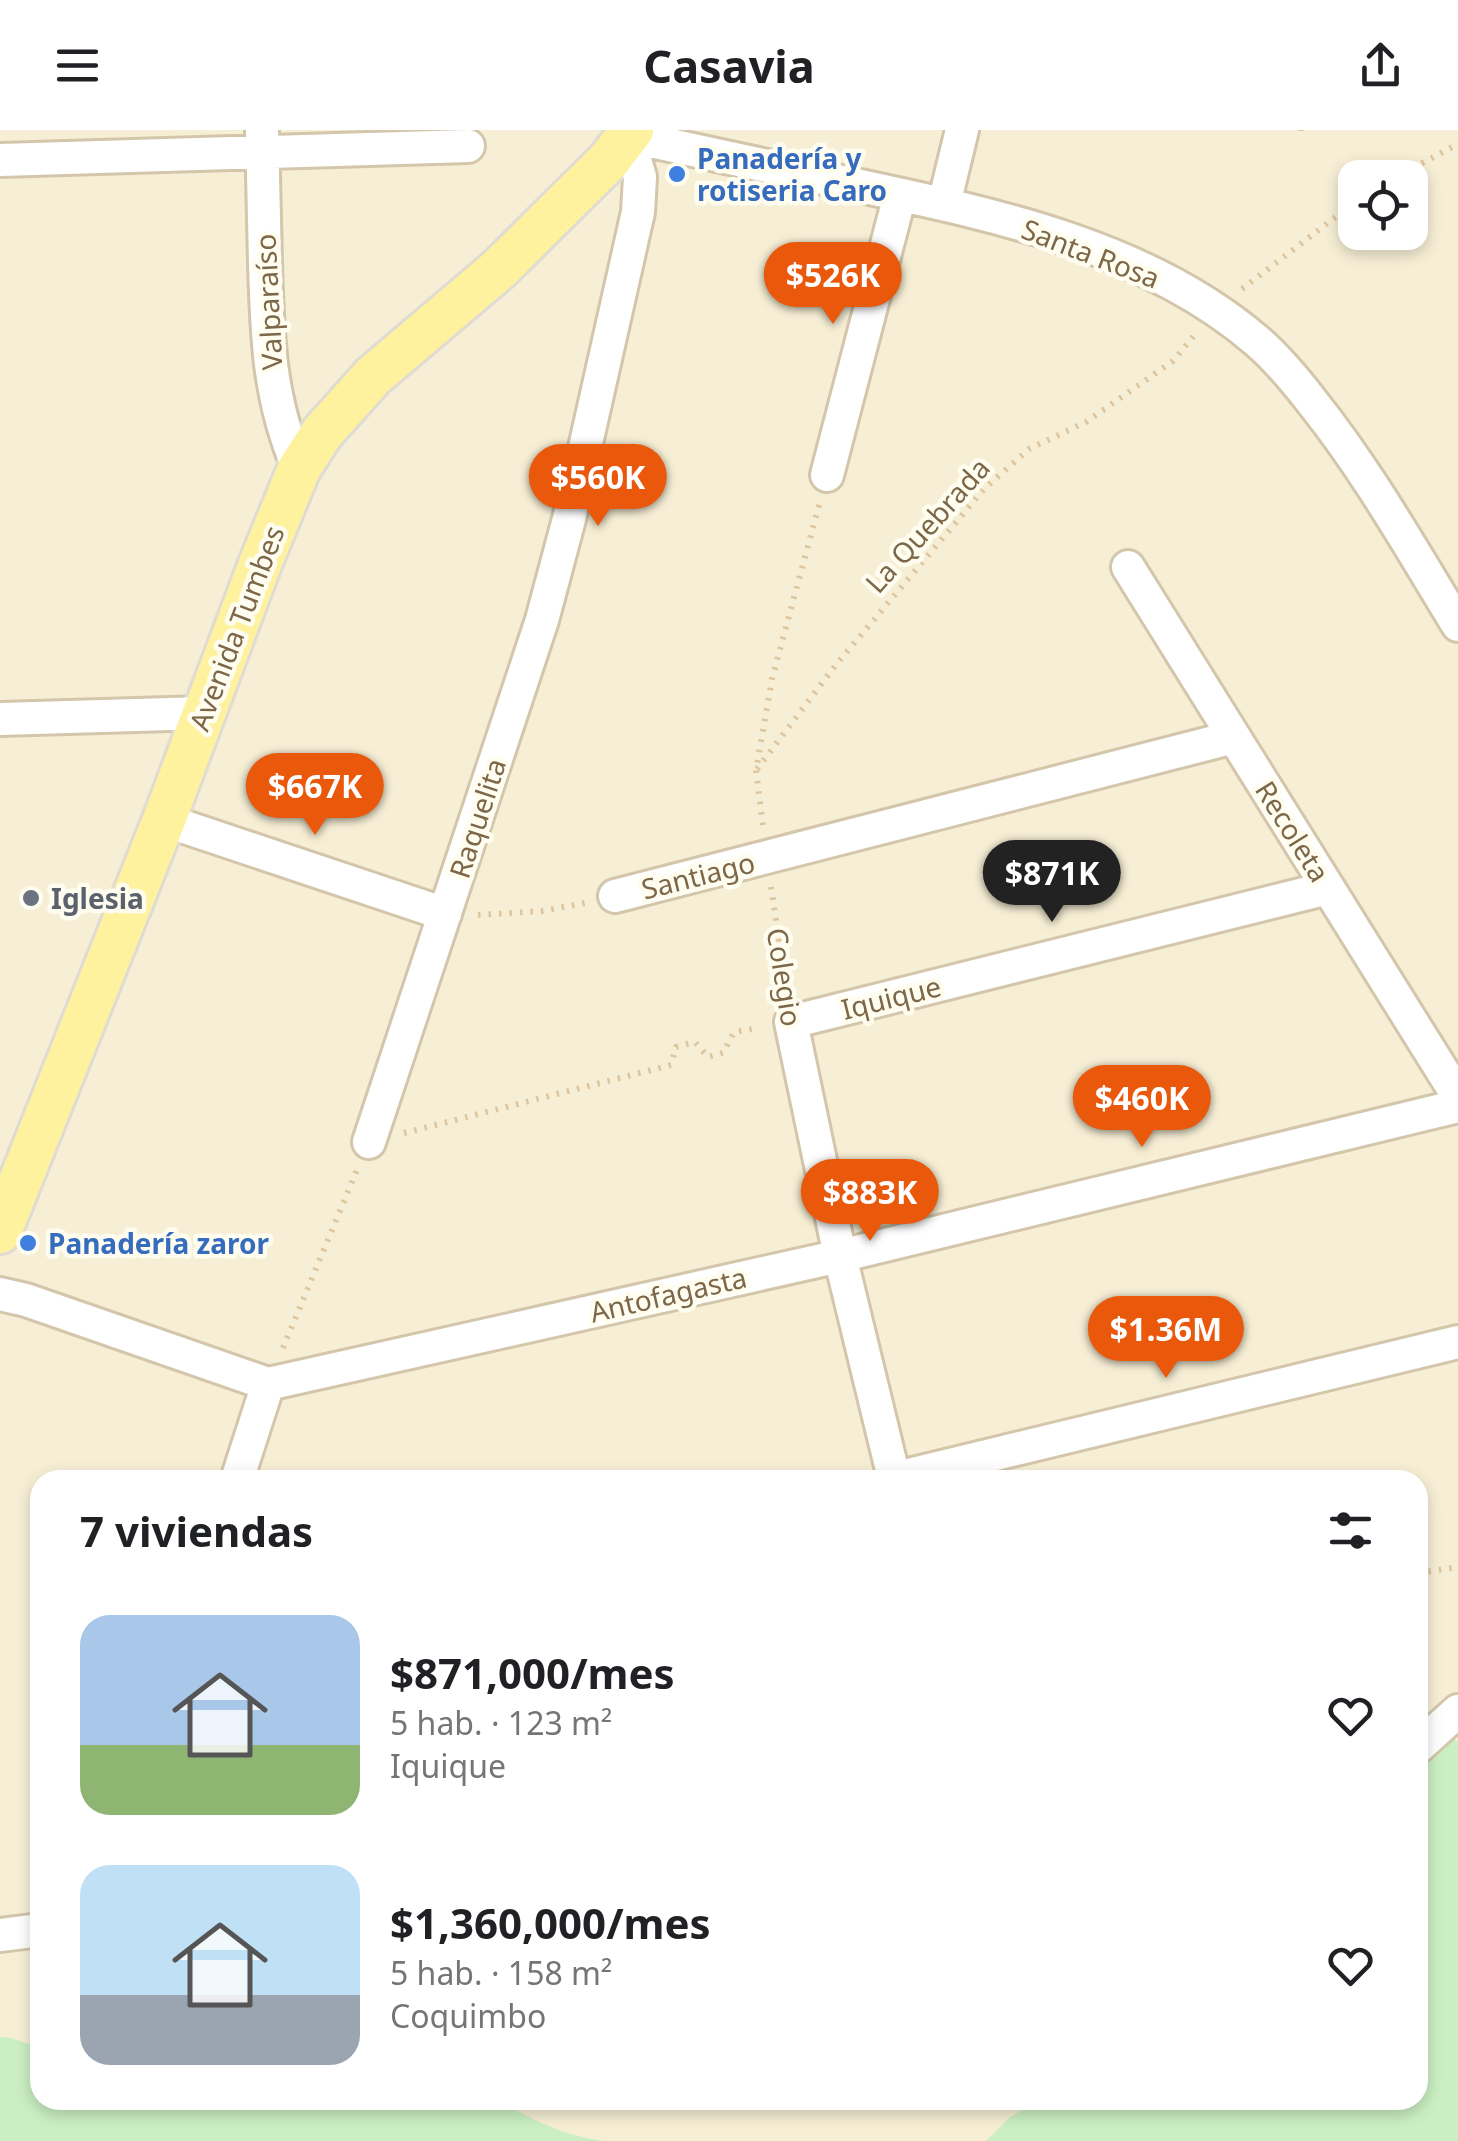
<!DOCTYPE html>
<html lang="es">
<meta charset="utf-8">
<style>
body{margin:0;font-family:"Noto Sans",sans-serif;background:#f2f2f2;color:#202124;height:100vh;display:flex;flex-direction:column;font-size:38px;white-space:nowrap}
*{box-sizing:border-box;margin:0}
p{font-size:32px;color:#757577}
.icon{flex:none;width:55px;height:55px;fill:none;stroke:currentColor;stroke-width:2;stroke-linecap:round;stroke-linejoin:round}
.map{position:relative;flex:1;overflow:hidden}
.sheet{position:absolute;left:30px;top:1340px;width:1398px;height:640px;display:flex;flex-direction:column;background:#fff;border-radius:30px;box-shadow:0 5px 15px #0003}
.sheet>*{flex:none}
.tools{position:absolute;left:1338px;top:30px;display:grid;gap:20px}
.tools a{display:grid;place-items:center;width:90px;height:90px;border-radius:20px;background:#fff;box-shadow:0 5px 15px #0003;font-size:50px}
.price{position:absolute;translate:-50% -85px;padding:0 22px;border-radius:35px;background:#ea580c;color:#fff;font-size:32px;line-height:65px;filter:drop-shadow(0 2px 5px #0008)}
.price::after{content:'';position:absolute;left:50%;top:60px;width:30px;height:22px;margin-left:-15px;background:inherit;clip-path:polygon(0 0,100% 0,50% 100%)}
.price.selected{background:#222;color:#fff}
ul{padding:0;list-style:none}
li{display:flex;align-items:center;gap:30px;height:250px;padding:0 50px}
li span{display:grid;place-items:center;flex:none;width:280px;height:200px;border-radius:30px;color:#555}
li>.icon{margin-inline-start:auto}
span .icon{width:120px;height:120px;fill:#fffc;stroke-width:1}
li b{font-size:42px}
h2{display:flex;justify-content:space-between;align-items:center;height:120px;padding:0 50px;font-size:42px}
header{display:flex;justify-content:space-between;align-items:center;height:130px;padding:0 50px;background:#fff;font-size:45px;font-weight:700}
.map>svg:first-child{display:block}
.residential{fill:#f7efd5;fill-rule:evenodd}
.green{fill:#cbefc3}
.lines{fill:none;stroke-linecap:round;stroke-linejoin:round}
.minor-casing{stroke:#d3c6ab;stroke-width:38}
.major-casing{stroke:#e0dbd3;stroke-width:48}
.path{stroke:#ddc59e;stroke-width:6;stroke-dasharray:2.5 8;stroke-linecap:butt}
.minor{stroke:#fff;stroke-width:32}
.major{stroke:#fff29e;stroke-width:42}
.shop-dot{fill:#3f7fe0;stroke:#fffdf0;stroke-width:4}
.worship-dot{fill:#6b7280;stroke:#fffdf0;stroke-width:4}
.labels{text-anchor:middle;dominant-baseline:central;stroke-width:9;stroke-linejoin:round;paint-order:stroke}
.shop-label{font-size:28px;font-weight:bold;fill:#366cbe;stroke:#fffdf0;text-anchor:start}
.street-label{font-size:28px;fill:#7c6748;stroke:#fffdf0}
.worship-label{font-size:28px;font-weight:bold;fill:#5b616d;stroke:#fffdf0;text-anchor:start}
</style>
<header><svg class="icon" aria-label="menu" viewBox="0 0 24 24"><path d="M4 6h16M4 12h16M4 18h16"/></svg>Casavia<svg class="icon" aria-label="share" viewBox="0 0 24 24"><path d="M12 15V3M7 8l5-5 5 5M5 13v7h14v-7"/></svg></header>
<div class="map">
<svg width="1458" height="2011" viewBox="0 0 1458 2011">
<rect width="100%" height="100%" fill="#fefbe7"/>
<!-- residential -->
<path class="residential" d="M0,0H1458V1678L1418,1715V1350H40V1942L0,1939ZM1355,48H1410V102H1355Z
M426,1970H1136L1091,2011H503Z"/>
<!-- green -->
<path class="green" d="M1418,1600L1458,1611V2011H986L1009,1988L1040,1970H1418Z
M0,1907L11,1908L40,1918V1970H496C530,1988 569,2009 608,2011H0Z"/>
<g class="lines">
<!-- minor casing -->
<g class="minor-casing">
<path id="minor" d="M262,0C263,44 264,89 265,133C267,207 269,270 299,339
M628,6C703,22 777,38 851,54C991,84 1145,115 1257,211C1278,229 1296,251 1313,273C1368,342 1412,420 1458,495
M0,30L468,16
M944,74L962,0
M827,345L900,65
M1128,437L1458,966
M0,589L204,583
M164,690L445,784
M615,766L1234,607
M369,1012L542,490L569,389L638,82L640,47L628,6
M0,1164L26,1170L268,1254L840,1126L1458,976
M894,1348L840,1126L791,892L1328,758
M237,1350L268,1254
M888,1350L1458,1212
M1418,1617L1458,1581
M0,1805L40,1800"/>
</g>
<!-- major casing -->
<g class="major-casing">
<path id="major" d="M0,1102L164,690L260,434L299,339L322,303L373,246L499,139L609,30L632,0"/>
</g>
<!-- path -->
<path class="path" d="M1301,1V0
M1394,48L1458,14
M1242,159L1355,72
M757,639L835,536L984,359L1029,319L1086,292L1173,231L1197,202
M763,695L756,640L772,549L819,375
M771,757L787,863
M478,785L542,781L585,773
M404,1003L671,935L676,917L695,912L708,927L723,923L734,902L759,898
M283,1218L357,1040
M1418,1443L1458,1437"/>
<!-- minor -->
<use href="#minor" class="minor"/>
<!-- major -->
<use href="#major" class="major"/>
</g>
<!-- markers -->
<g class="shop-dot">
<circle cx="677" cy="44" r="10"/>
<circle cx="28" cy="1113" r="10"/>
</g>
<circle class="worship-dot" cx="31" cy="768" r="10"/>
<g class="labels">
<!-- shop labels -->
<g class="shop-label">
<text x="697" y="28">Panadería y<tspan x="697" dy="32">rotiseria Caro</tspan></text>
<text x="48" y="1113">Panadería zaror</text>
</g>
<!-- street labels -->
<g class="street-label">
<text transform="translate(1091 123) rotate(21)">Santa Rosa</text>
<text transform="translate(268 172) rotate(-93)">Valparaíso</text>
<text transform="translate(927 395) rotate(-48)">La Quebrada</text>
<text transform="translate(236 498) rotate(-69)">Avenida Tumbes</text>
<text transform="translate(477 688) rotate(-72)">Raquelita</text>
<text transform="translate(1293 701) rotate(58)">Recoleta</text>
<text transform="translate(698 745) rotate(-14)">Santiago</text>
<text transform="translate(785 847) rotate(81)">Colegio</text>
<text transform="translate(891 867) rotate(-14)">Iquique</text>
<text transform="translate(668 1164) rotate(-13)">Antofagasta</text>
</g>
<!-- worship labels -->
<g class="worship-label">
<text x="51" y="768">Iglesia</text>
</g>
</g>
</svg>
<div class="tools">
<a><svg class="icon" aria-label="locate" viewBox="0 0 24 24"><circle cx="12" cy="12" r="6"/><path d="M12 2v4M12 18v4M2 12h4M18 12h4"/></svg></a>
</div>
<b class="price" style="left:833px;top:197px">$526K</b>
<b class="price" style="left:598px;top:399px">$560K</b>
<b class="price" style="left:315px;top:708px">$667K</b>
<b class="price selected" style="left:1052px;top:795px">$871K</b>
<b class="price" style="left:1142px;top:1020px">$460K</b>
<b class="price" style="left:870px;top:1114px">$883K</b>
<b class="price" style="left:1166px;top:1251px">$1.36M</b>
<section class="sheet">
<h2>7 viviendas<svg class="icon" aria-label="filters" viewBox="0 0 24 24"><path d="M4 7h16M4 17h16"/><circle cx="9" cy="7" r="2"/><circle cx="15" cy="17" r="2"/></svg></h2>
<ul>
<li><span style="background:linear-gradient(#a9c7e8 65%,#8fb573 0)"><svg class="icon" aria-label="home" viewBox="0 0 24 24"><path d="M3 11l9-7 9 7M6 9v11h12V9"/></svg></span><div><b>$871,000/mes</b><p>5 hab. · 123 m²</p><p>Iquique</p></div><svg class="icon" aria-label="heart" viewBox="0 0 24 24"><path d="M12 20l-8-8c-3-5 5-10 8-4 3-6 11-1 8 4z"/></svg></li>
<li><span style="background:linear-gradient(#bfe0f5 65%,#9aa5b1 0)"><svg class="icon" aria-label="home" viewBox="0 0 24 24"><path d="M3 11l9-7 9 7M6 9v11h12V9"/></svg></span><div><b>$1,360,000/mes</b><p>5 hab. · 158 m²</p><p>Coquimbo</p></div><svg class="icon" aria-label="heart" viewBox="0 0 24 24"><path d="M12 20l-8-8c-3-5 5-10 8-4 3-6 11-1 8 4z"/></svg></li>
</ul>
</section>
</div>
